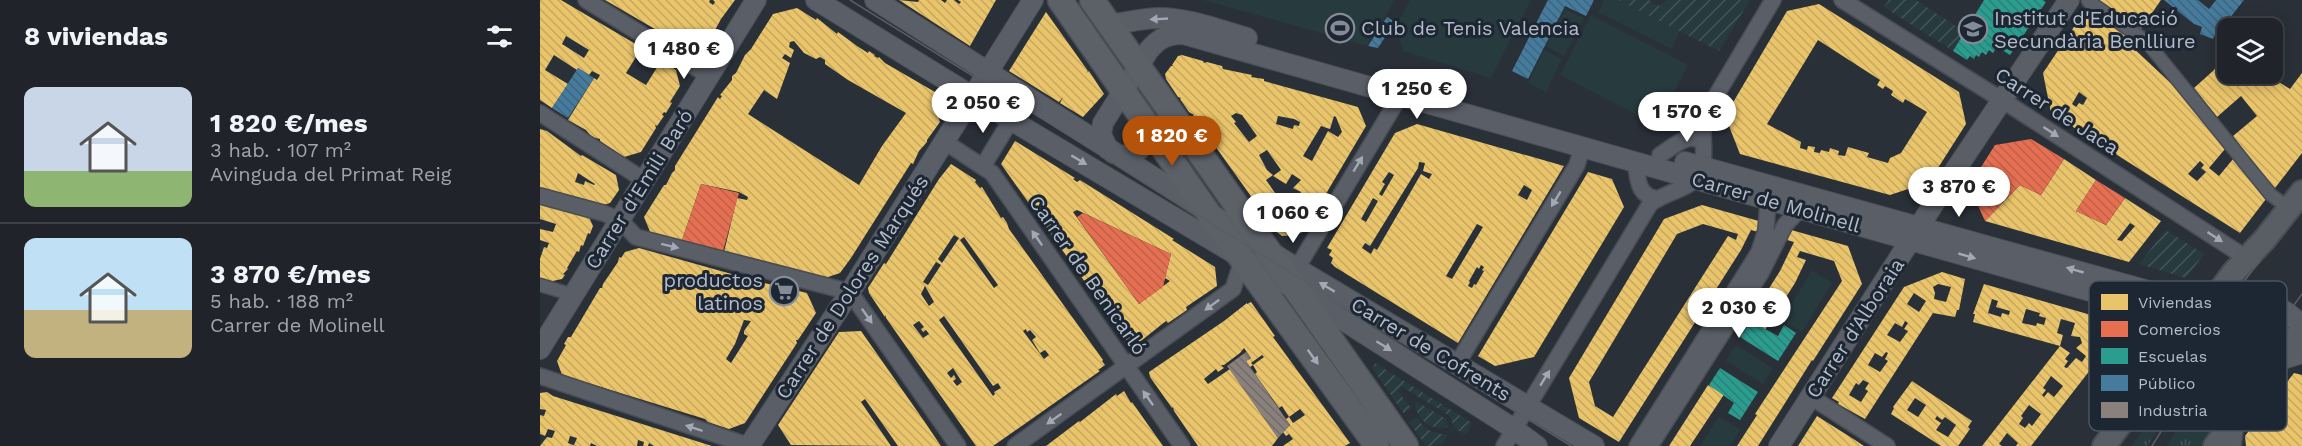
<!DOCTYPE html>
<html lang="es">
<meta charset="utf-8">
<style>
body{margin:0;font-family:"Work Sans",sans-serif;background:#2d3036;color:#f1f3f6;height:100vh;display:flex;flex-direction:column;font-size:22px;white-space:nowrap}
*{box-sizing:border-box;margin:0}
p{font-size:20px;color:#a2a4a8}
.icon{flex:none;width:33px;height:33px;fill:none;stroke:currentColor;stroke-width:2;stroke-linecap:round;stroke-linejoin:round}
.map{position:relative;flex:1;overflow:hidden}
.drawer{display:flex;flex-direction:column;background:#20242a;width:540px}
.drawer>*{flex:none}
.controls{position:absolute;left:1677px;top:18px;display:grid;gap:12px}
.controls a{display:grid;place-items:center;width:66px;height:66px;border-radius:12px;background:#20242a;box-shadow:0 3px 15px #0003,0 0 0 2px #3d4147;font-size:30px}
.price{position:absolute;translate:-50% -51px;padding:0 14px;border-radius:21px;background:#fff;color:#222;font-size:20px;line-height:39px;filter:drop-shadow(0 2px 3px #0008)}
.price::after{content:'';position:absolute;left:50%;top:36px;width:18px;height:14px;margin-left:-9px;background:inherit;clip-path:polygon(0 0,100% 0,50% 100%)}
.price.current{background:#b45309;color:#fff}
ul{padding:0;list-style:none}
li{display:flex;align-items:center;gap:18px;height:150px;padding:0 24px}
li+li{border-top:2px solid #3d4147}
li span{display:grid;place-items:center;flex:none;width:168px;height:120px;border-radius:12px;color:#555}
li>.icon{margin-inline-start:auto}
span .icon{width:72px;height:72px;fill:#fffc;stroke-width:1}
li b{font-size:26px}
h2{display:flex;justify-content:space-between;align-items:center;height:72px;padding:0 24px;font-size:26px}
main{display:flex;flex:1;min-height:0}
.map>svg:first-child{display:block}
.grass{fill:url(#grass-tufts)}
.park{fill:#273a3e}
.garden{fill:url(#garden-furrows)}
.homes{fill:url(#homes-back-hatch);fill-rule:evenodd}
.shops{fill:url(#shops-back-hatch)}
.schools{fill:url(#schools-back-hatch)}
.public{fill:url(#public-back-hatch)}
.industry{fill:url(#industry-back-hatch)}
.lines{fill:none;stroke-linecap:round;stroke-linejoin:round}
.pedestrian-casing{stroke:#484c53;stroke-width:15}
.minor-casing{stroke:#484c53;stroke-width:18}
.tertiary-casing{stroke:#484c53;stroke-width:22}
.secondary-casing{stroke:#484c53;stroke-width:26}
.primary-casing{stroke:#484c55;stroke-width:27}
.pedestrian{stroke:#5a5e66;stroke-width:12}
.minor{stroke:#5a5e66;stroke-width:15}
.tertiary{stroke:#5a5e66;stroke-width:20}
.secondary{stroke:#595d64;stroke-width:22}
.primary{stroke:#5c6168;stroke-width:24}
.tram{stroke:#595d64;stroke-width:1.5}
.oneway{fill:#a2a9b5}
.oneway2{fill:#a2aab6}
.labels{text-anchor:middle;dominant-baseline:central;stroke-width:6;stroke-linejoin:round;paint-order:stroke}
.poi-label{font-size:20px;fill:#b4bcc9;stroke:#1d2633;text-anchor:start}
.street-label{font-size:20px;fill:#b4bcc9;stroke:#1d2633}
.key{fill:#1d2633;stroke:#4a5360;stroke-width:1.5}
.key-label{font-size:16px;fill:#b4bcc9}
</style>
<main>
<section class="drawer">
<h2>8 viviendas<svg class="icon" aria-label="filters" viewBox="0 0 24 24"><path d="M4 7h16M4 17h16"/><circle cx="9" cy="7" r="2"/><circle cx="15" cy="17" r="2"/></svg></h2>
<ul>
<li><span style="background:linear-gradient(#c9d6e8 70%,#8fb573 0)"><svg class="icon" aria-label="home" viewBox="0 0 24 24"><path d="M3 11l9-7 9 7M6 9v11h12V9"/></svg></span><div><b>1 820 €/mes</b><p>3 hab. · 107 m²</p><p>Avinguda del Primat Reig</p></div></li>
<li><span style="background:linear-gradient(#bfe0f5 60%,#c2b280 0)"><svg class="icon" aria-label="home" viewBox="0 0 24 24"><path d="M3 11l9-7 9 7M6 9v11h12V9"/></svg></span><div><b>3 870 €/mes</b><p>5 hab. · 188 m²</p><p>Carrer de Molinell</p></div></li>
</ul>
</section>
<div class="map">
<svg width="1762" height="446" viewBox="0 0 1762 446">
<defs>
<pattern id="grass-tufts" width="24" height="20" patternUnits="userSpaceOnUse" patternTransform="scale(1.5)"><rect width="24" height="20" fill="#273a3e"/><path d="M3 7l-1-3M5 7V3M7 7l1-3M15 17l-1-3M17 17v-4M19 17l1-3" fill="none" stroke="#445559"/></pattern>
<pattern id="garden-furrows" width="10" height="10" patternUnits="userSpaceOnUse" patternTransform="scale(1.5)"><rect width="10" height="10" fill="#273a3e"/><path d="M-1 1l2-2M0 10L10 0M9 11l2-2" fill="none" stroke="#445559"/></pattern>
<pattern id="homes-back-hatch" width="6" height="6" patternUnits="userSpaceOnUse" patternTransform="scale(1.5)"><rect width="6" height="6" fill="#e9c46a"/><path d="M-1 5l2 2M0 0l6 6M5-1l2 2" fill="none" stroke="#c5a861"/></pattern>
<pattern id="shops-back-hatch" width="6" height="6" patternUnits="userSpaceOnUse" patternTransform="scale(1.5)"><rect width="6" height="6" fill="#e76f51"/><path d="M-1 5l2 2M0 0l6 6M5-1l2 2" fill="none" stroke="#bb614c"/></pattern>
<pattern id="schools-back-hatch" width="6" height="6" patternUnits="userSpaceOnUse" patternTransform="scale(1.5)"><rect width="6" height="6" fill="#2a9d8f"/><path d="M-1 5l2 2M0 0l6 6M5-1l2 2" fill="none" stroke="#2e7f76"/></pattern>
<pattern id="public-back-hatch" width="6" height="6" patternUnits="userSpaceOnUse" patternTransform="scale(1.5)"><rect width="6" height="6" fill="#457b9d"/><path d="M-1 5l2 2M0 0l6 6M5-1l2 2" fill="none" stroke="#40647b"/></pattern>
<pattern id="industry-back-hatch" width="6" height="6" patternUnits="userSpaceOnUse" patternTransform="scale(1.5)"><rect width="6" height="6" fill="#8a817c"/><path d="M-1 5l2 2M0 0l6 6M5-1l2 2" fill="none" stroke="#716b69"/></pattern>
</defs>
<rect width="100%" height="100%" fill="#2a3038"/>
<!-- grass -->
<path class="grass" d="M1631,394L1636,398L1624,421L1607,446H1591Z
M1649,408L1676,429L1662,446H1627Z"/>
<!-- park -->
<path class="park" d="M663,0H855L827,46Z
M870,0H991L951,78L863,51L857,24Z
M1064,0H1078L1140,31L1131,49L1058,12Z
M1025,9L1044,18L1024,56L1006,46Z
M1051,15L1148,65L1117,125L1020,75Z
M1004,50L1022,59L1006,92L988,83Z
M1272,270L1292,283L1262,332L1242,320Z
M1196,345L1233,368L1223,384L1186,361Z
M1179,417L1200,429L1190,446H1160Z"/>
<!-- garden -->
<path class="garden" d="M1078,0H1109L1113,4L1120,6L1127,0H1210L1179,51Z
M1349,0H1376L1425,32L1413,51L1344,7Z
M1626,230L1664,254L1646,278L1599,264Z
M835,363L932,423L926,435L914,428L910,416L862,387L858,391L871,408L864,414L833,369Z
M876,401L906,419L908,427C892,433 872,416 876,401Z
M877,417C885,431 893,433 908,435C903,445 897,446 886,446L869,422Z"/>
<!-- homes -->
<path class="homes" d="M0,0H21L99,46L101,49L86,73L106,85L121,61L136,70L140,86L130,102L132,103L126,113L124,112L122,115L124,116L117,126L115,125L116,128L101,152L84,157L60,141V139L52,137L46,130L28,120L54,78L57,80L60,75L52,71L49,75L38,68L37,70L14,55L5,70L28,84L12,108L0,100ZM26,36L49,50L44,58L22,44Z
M65,0H170L169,2L173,5L175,2L173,0H195L181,19L166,47L151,50Z
M359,0L378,2L379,0H401L405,3L407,0H414L419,4L421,2L418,0H456L430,46Z
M1552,0H1621L1590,45L1636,88L1685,149L1669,168L1679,176L1693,159L1726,199L1700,233L1511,113L1503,73ZM1539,92L1547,98L1543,105L1539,103L1536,107L1532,104ZM1660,161L1664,165L1661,168L1666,172L1657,181L1648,174Z
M1279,4L1419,92L1426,124L1389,182L1350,195L1200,154L1185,116L1247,11ZM1278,40L1340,80L1337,85L1343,89L1345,86L1353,91L1351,95L1363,103L1365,99L1387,112L1361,153L1350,158L1348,163L1327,157L1329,153L1308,147L1305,156L1298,155L1299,151L1290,148L1289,152L1281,150L1280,153L1274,152L1275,147L1268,146L1267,150L1260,148L1261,142L1227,124Z
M257,8L276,20L277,18L297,34L298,32L317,46L328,53L329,51L335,55L334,56L338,58L339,57L345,63L395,92V102H397V111L399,110L401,118H399L400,122L387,140V142L379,151L373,164L371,163L311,258L300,273L285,278L184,252L197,198L207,200L208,197L199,192L161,184L142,240L111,234L104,217L124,185H126L132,173L135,170V166L178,97L180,99L182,96L180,95L192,80V76L196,73L205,55L211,49L233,14ZM254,41L264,53L276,59L280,57L285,60V64L308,80L366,113L342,146L319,185L208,114L224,90L237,99L250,63L242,58L245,54L251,58L254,50L249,47L250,42Z
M506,12L548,71L546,73L549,71L564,94L543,117L520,103L523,97L519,102L469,71Z
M1688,50V74H1726L1750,89L1762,73V153L1735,188L1730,184L1693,136L1717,116L1701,96L1677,117L1654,88L1674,70Z
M642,55L663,61L664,63L667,62L682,66L683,69L712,75L711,77L724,79V81L818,107L826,126L764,231L757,235L742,236L730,227L711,200L713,199L665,132L664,133L652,117L654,115L649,112L640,99L641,98L638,97L626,79L625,74L631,66H633L632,65L638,56ZM696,113L702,115L717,136L709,142L694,123L696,122L691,116ZM738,116L754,119L760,122L759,126L754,125L753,129L736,124ZM794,116L796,117L802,132L798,137L788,131L772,161L763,156L781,126L790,129ZM727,150L741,170L733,176L746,184L752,174L761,180L753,188L761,192L749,213L726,180L733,175L727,170L719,155Z
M877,124L1024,166L918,343L795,267L791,263L793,258L789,255L792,250L787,248L855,133ZM879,162L885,163L883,171L892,174L889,179L881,174L837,250L834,248L831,254L822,248L825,243L830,246L878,168ZM849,172L854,175L842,196L839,194L845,184L842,182ZM984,185L992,190L987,200L978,195ZM833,198L838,201L826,222L821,219ZM937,224L943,227L912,279L906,276ZM941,265L944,267L942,270L944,271L936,285L934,284L932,288L928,286L930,282L929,281L937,267L939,269Z
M0,129L7,131L41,156L42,155L76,175L79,190L70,203L57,207L0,189ZM38,173L55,184L54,185L45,181L44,185L35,182Z
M475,141L535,178L533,179L537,182L540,180L634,239L632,240L675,267L677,286L646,307L647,310L628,323L626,321L592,348L461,164ZM537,210L631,254L625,278L630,281L599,304L533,212Z
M1524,159L1556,180L1536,211L1566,225L1585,198L1621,221L1589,262L1445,221L1480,185L1501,195ZM1590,223L1595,226L1582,241L1577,240Z
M411,164L436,180L435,182L440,188L442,187L461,218L463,217L467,223L469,229L563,360L562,361L565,365L558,370L560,371L453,446H436L346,318V315L345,317L329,293L328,288L344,263L346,264L399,179ZM414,235L419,238L402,263L398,259ZM424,237L458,285L454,288L420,240ZM396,262L401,265L388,285L383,282ZM385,286L394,302L389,306L381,294ZM404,316L453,386L458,383L461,388L454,392L455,394L453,396L399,320ZM379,321L384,327L381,329L383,332L386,330L389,334L383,338L373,325ZM486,329L487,332L490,330L496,337L492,340L500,353L505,350L509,355L504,359L483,331ZM413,368L422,382L417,386L413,381L416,379L414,375L411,378L407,373Z
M1048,172L1072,179L1084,207L994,357L955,366L938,356Z
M0,202L48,215L53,226L50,234L48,233L43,246L41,245L39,252L37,251L27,268L28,269L23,274L25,275L22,279L8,282L0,279V259L4,247L7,248L9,243L0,240V229L13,232L16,224L0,219Z
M1162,205L1308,246L1322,284L1273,361L1272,360L1218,446H1197L1217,415L1215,414L1302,281L1294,261L1260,251L1257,257L1266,260L1255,283L1225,330L1209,320L1240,271L1254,242L1211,230L1201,250L1079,442L1039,418L1029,378L1124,219ZM1163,224L1198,234L1196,240L1188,236L1073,417L1055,406L1049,382L1137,234Z
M99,248L220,282L267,293L276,313L258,340H256L257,343L205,423L189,429L168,422L165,419L22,375L17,361L26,345L24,344L28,337H31L60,288H62L63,284L78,262L79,257L81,258L85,252ZM204,320L211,321L204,331V334L208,336L191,363L186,359L195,344Z
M1402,272L1425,279L1419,310H1417L1415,317L1393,313L1325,419L1298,404L1299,402L1292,398L1364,287ZM1398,284L1411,287L1406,302L1394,299L1395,293L1393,287ZM1374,293L1386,301L1379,312L1367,304ZM1365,321L1368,323L1364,329L1368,331L1360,342L1347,335L1355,323L1362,327ZM1346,352L1348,353L1345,359L1348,361L1340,372L1328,365L1335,353L1342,357ZM1323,380L1329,383L1325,389L1328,391L1321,402L1309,395L1316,383L1319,385Z
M1444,284L1558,317L1568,347L1491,446H1476L1478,443L1467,433L1459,444L1462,446H1442L1520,346L1530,353L1525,359L1528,361L1524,367L1527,368L1536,358L1542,362L1546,356L1536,348L1542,343L1540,337L1531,336L1535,323L1521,319L1517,333L1523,335L1520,346L1433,322L1435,314H1433ZM1452,299L1458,301L1456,307L1470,311L1469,315L1462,313L1461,317L1448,313ZM1486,309L1500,313L1499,316L1506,318L1504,325L1497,323L1496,326L1482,323ZM1511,376L1523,386L1514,397L1508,392L1504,397L1502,395L1506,390L1503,388ZM1489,405L1501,414L1492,426L1489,423L1485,428L1479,424L1483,418L1481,416Z
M711,302L735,336L733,337L810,443L805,446H743L753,439L749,434L746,436L743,432L750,425L746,419L749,417L742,406L739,408L715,374L717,372L713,365L724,357L722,355L711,363L713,365L710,367L706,361L711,358L704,348L700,353L684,365H681L684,368L678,372L676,369L664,379L668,384L690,369L738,438L732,446H658L634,411L633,407L632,408L610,377L609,372L684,321L707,303V304ZM760,409L765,415L753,423L749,417Z
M321,331L382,418L401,446H358L325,399L321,402L351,446L251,445L238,425L299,332Z
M1754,373L1762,375V446H1706L1705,436Z
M1372,381L1432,421L1428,427L1430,429L1418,446H1401L1351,414L1354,408L1353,407ZM1375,398L1386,405L1378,417L1367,410ZM1397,416L1402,420L1405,417L1416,425L1408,437L1396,430L1401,423L1395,419Z
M1168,385L1184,394L1183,396L1150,446H1129Z
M584,391L591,403L592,402L623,446H506L539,421L540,422L576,394L577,396Z
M7,392L13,396L172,446H114L109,443L108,446H103L104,442L98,440L97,446H57L51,443L50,446H37L34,445L37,438L30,436L28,443L36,446H0L7,437L12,438L15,431L8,429L5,436L0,434V415L4,416L6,410L0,409V393Z
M1277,416L1315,440L1324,446H1258Z"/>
<!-- shops -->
<path class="shops" d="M1491,139L1524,159L1501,195L1480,185L1445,221L1429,186L1455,145Z
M1556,180L1585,198L1566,225L1536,211Z
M161,184L199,193L183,251L142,240Z
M543,213L631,254L623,287L599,304L537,217Z"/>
<!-- schools -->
<path class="schools" d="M1444,0H1503L1506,2L1470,55L1457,47L1453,53L1449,50L1446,55L1442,52L1439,57L1436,55L1434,59L1430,56L1427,60L1413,51Z
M1211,321L1238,336L1244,325L1256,333L1238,361L1200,337Z
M1180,368L1218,392L1200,420L1188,413L1194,403L1169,385Z"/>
<!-- public -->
<path class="public" d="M1008,0H1054L1046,16L1025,6L988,79L972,71Z
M1624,0H1658L1669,9L1676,0H1704L1678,33L1676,32L1673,39L1660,34L1662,27L1654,24Z
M847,17L855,22L838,48L828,46Z
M38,68L54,78L28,118L12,108Z"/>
<!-- industry -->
<path class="industry" d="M706,352L711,358L706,361L750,425L738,438L687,366Z"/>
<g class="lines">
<!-- pedestrian casing -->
<g class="pedestrian-casing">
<path id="pedestrian" d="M1548,1L1606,41L1731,195L1749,208
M0,285L33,295"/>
</g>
<!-- minor casing -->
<g class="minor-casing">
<path id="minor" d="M46,0L169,76
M1302,0L1462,100L1708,259
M0,113L104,180
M405,142L452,173L642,446
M1120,155C1133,147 1150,130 1163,143
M1095,162C1099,180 1096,194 1117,199
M443,166L471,120
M0,196L63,213L80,220L96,237L310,292L418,446
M751,278L860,96
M917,364L1037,165L1042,147
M0,376L210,446
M1271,397L1347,446
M475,446L693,289L703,258
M964,446L1110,204C1120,196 1132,193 1144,187C1175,172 1159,143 1164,116L1233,0
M1097,446L1219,252L1226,230L1228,200
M1110,446L1221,273L1245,225L1260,209
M1693,446L1696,421"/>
</g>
<!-- tertiary casing -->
<g class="tertiary-casing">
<path id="tertiary" d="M276,0L471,120L759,292L974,429L997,446
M335,0L756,268L1054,446
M568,25C585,23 603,18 619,18C649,18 679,30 707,38
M568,149L561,135L563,123L609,50C619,38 628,34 643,34L1603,306L1630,319L1653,342L1703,360L1727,364L1762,353
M573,153C593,161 603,148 612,133
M1145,162L1634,298C1654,303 1671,298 1690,297C1718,295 1744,306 1762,326
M0,349L216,0
M209,446L310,292L493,0
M1239,446L1414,172L1529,0"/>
</g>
<!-- secondary casing -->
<g class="secondary-casing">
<path id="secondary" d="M1564,446L1693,273L1725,239L1762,192
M1675,446L1762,329"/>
</g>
<!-- primary casing -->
<g class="primary-casing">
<path id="primary" d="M520,0L669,214L837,446
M552,0L866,446"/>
</g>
<!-- pedestrian -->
<use href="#pedestrian" class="pedestrian"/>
<!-- minor -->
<use href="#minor" class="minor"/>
<!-- tertiary -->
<use href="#tertiary" class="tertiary"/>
<!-- secondary -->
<use href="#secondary" class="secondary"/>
<!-- primary -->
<use href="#primary" class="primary"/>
<!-- tram -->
<path class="tram" d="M310,0L1031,446
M1612,446L1635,409L1676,319L1762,204
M1676,446L1681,414L1689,393L1762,294"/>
</g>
<!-- one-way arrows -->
<defs><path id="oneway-solid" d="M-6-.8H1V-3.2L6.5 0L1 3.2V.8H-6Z" transform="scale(1.5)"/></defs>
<g class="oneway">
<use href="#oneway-solid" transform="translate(619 19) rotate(177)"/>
<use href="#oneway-solid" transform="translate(1511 132) rotate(33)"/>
<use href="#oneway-solid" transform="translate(539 160) rotate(31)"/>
<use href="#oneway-solid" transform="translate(818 164) rotate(-59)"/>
<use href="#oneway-solid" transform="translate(1016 199) rotate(121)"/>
<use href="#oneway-solid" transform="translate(1675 237) rotate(33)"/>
<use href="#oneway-solid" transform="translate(497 238) rotate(-125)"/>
<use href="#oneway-solid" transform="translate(130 246) rotate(14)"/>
<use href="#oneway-solid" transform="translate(1427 256) rotate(16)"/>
<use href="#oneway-solid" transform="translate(1535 270) rotate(-164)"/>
<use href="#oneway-solid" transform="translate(787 287) rotate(-149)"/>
<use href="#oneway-solid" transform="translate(672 305) rotate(144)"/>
<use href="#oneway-solid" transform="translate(327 316) rotate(55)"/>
<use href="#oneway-solid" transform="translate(844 346) rotate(32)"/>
<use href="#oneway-solid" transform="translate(1005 378) rotate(-58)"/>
<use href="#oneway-solid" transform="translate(608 398) rotate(-125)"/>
<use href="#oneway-solid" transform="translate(514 419) rotate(145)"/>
<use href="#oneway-solid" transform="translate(154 428) rotate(-162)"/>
</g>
<use class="oneway2" href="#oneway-solid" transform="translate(773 357) rotate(54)"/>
<!-- icons -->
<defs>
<g id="stadium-ring" transform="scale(1.5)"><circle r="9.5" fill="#1d2633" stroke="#848b96" stroke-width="1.5"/><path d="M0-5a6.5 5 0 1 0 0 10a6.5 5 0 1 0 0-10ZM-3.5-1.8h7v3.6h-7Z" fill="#848b96"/></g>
<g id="school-ring" transform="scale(1.5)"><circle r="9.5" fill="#1d2633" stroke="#848b96" stroke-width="1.5"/><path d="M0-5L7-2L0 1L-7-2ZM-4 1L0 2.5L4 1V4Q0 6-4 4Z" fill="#848b96"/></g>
<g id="supermarket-ring" transform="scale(1.5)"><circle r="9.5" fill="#1d2633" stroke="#848b96" stroke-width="1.5"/><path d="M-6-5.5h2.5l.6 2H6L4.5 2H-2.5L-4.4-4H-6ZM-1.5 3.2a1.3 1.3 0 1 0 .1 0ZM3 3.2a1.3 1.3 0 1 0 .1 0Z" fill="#848b96"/></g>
</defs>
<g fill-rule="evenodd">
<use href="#stadium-ring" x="800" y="28"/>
<use href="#school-ring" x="1433" y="29"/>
<use href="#supermarket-ring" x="244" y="291"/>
</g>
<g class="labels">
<!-- poi labels -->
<g class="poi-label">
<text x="1454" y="18">Institut d'Educació<tspan x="1454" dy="23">Secundària Benlliure</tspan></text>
<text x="821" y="28">Club de Tenis Valencia</text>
<text x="223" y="280" text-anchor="end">productos<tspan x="223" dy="23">latinos</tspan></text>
</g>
<!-- street labels -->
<g class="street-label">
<text transform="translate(1517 111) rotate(33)">Carrer de Jaca</text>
<text transform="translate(99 189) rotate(-58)">Carrer d'Emili Baró</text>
<text transform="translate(1236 202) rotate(16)">Carrer de Molinell</text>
<text transform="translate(548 275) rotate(55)">Carrer de Benicarló</text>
<text transform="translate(312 287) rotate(-57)">Carrer de Dolores Marqués</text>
<text transform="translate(1315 328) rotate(-57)">Carrer d'Alboraia</text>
<text transform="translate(891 349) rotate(31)">Carrer de Cofrents</text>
</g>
</g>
<!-- legend -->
<rect x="1549" y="281" width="198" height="150" rx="9" class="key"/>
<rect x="1561" y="294" width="27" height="16" fill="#e9c46a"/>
<rect x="1561" y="321" width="27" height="16" fill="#e76f51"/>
<rect x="1561" y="348" width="27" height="16" fill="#2a9d8f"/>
<rect x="1561" y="375" width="27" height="16" fill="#457b9d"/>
<rect x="1561" y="402" width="27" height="16" fill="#8a817c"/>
<g class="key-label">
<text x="1598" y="308">Viviendas</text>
<text x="1598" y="335">Comercios</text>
<text x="1598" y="362">Escuelas</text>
<text x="1598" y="389">Público</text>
<text x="1598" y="416">Industria</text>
</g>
</svg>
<div class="controls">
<a><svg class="icon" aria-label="layers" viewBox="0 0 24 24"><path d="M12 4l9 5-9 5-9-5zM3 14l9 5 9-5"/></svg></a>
</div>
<b class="price" style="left:144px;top:80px">1 480 €</b>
<b class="price" style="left:877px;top:120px">1 250 €</b>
<b class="price" style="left:443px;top:134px">2 050 €</b>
<b class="price" style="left:1147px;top:143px">1 570 €</b>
<b class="price current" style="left:632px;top:167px">1 820 €</b>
<b class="price" style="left:1419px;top:218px">3 870 €</b>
<b class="price" style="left:753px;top:244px">1 060 €</b>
<b class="price" style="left:1199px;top:339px">2 030 €</b>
</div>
</main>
